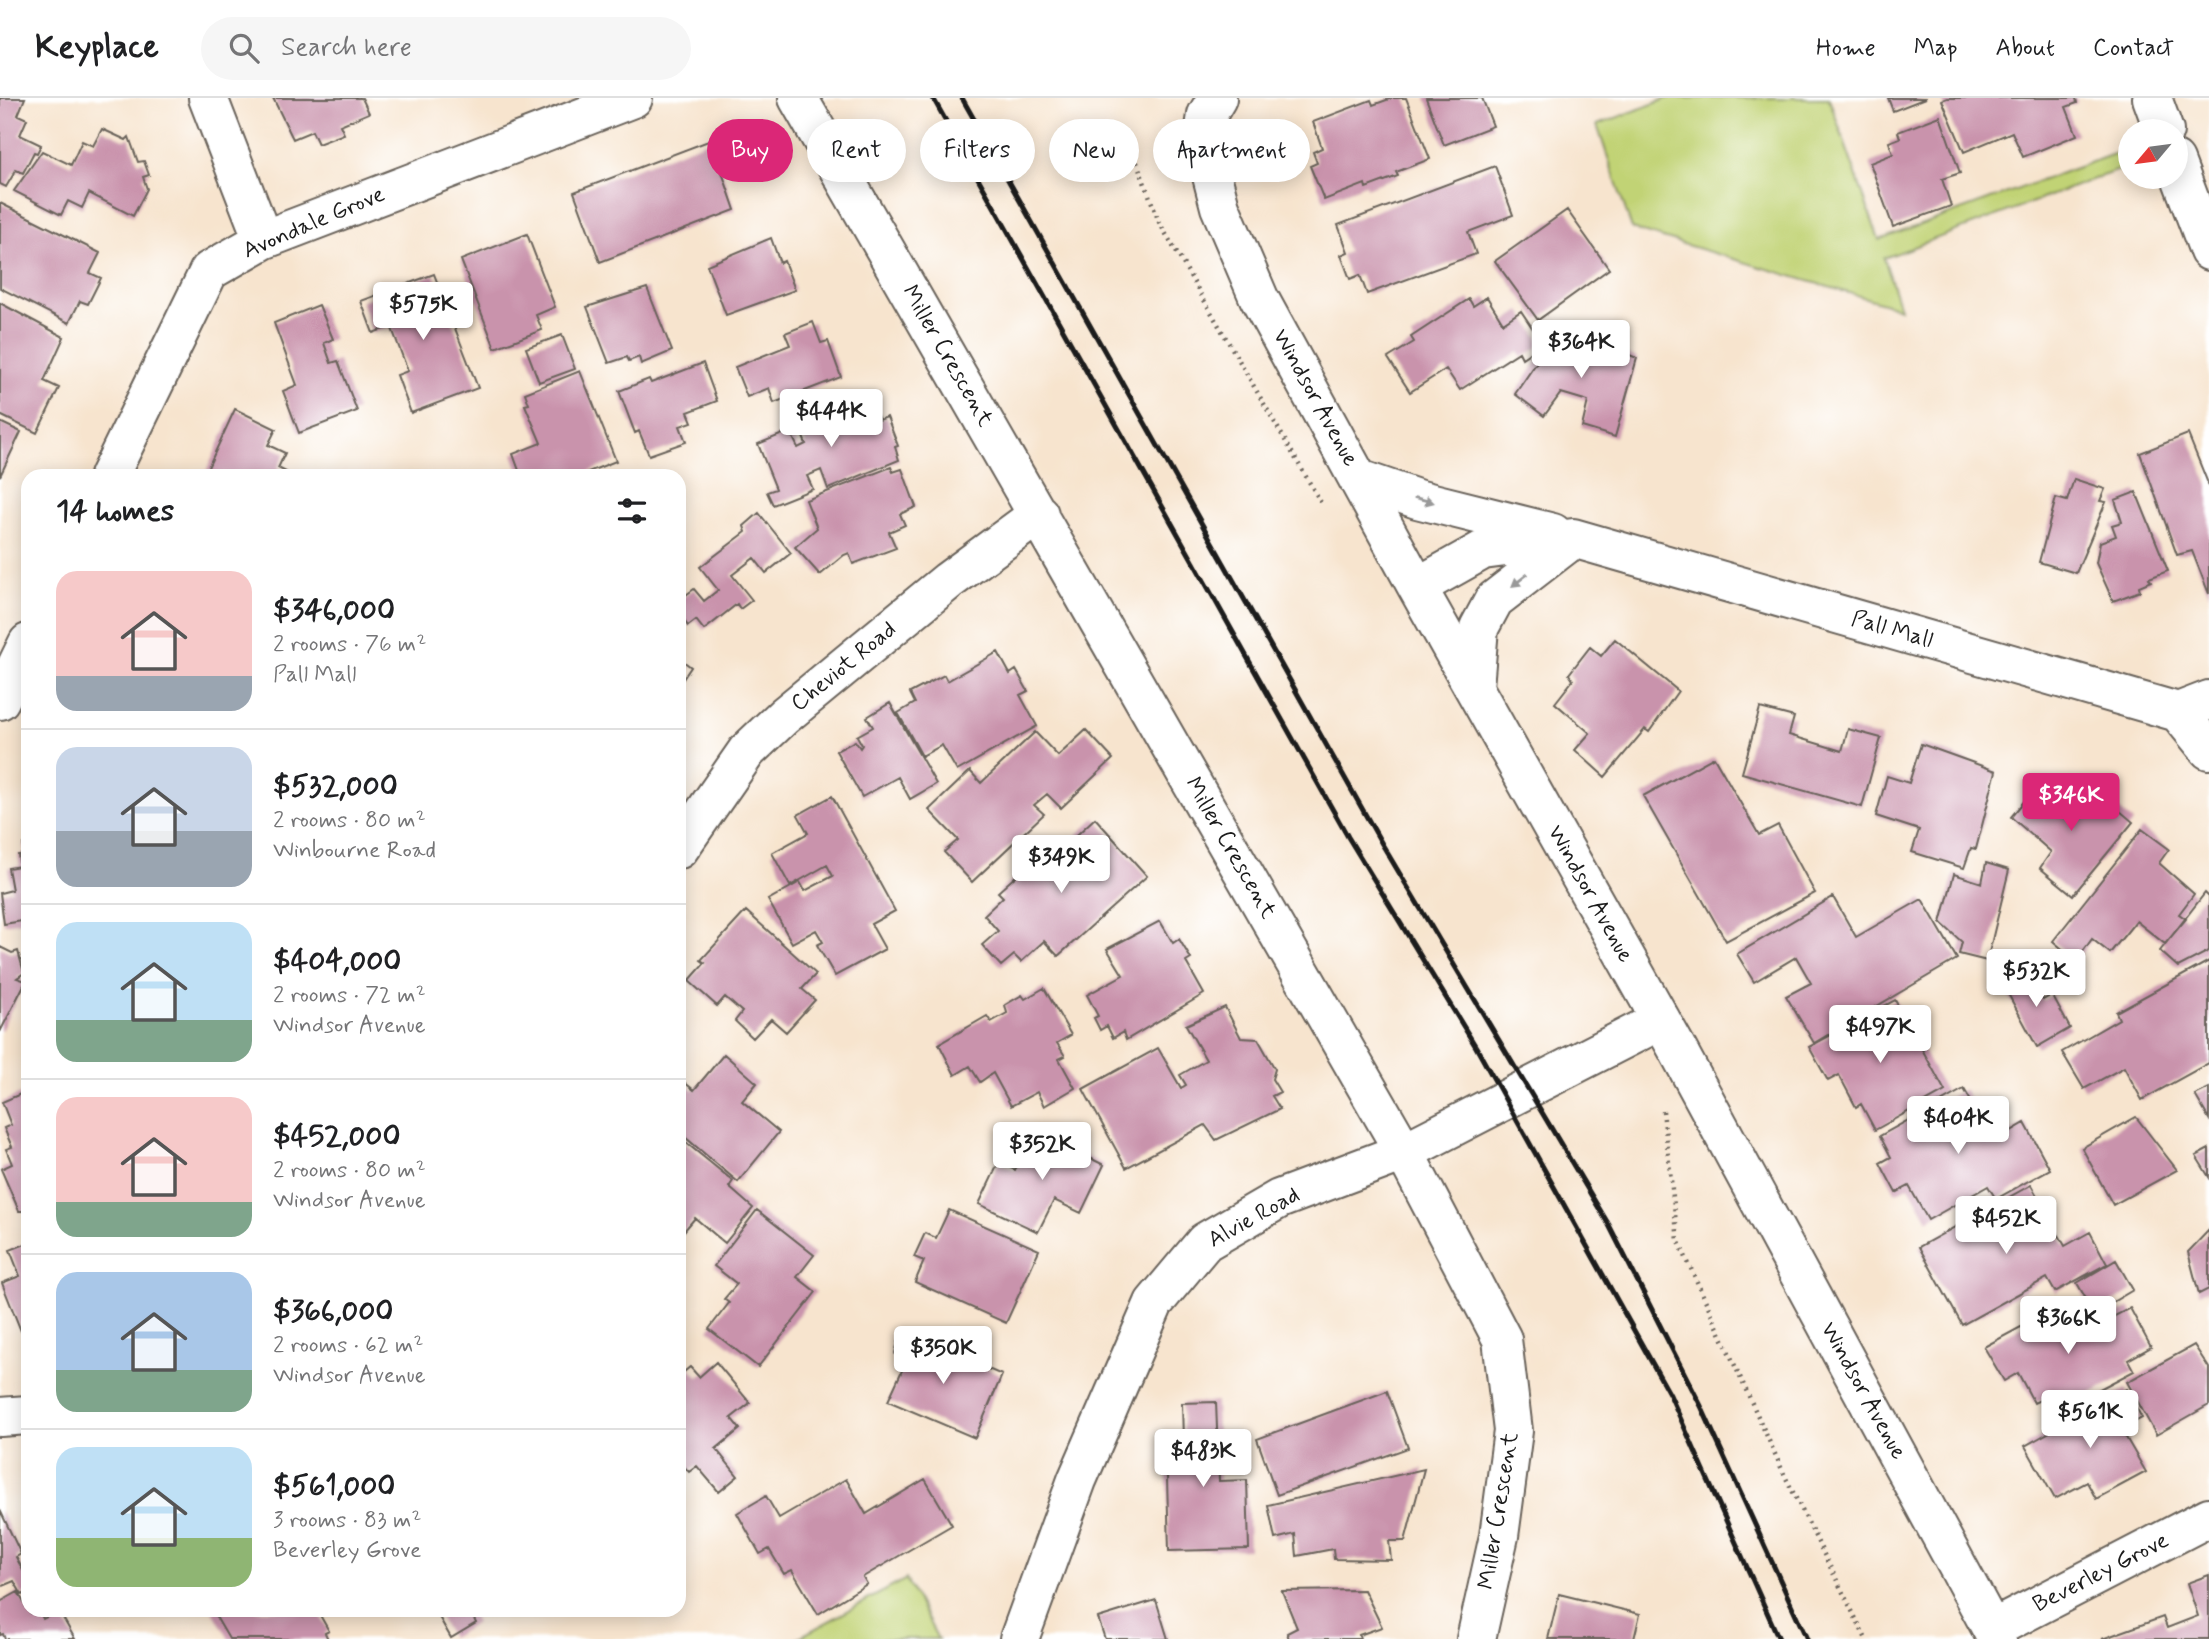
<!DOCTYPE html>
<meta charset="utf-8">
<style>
body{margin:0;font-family:Mynerve,sans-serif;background:#f6f6f6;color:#202124;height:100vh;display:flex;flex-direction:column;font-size:26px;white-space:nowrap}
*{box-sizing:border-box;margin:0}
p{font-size:23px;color:#757577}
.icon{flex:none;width:38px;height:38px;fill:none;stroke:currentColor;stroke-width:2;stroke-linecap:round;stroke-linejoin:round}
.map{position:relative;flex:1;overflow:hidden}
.panel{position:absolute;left:21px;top:371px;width:665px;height:1148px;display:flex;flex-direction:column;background:#fff;border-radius:21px;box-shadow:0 4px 18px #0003}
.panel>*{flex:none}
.banner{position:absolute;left:707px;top:21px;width:665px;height:63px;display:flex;gap:14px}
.needle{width:46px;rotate:241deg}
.buttons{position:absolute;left:2118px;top:21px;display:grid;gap:14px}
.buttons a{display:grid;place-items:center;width:70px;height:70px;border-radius:50%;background:#fff;box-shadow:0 4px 18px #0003;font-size:35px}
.price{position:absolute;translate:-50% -60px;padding:0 16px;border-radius:7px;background:#fff;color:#222;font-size:23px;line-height:46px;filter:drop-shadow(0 2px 4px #0008)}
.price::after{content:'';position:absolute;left:50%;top:42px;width:21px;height:16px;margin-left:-10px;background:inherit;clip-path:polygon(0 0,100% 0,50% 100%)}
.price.current{background:#db2777;color:#fff}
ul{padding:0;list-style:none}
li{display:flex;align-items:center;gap:21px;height:175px;padding:0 35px}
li+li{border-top:2px solid #e0e0e0}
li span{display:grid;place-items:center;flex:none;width:196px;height:140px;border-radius:21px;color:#555}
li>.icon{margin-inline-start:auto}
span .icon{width:84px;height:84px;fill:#fffc;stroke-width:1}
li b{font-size:30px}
h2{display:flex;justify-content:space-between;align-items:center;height:84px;padding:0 35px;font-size:30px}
.chip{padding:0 24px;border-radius:32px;background:#fff;box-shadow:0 4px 18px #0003;font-size:24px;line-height:63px}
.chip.current{background:#db2777;color:#fff}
header{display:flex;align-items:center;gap:42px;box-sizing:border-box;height:98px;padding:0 35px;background:#fff;border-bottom:2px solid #e0e0e0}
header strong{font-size:33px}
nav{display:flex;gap:38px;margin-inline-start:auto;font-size:24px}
.search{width:490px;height:63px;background:#f6f6f6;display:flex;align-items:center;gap:18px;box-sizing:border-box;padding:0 24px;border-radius:38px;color:#757577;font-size:26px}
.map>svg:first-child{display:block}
.green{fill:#c1d375;stroke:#6e7848;stroke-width:2}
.building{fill:#c993ac}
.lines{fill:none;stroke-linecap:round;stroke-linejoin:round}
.minor-casing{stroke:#69625a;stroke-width:42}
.path{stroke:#69625a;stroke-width:4.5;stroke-dasharray:2 5;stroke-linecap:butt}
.minor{stroke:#fff;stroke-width:38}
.rail{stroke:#1c1c1c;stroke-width:5}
.oneway{fill:#999}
.labels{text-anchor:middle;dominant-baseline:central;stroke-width:6;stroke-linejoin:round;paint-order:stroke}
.street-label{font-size:23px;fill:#1c1c1c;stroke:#fff}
</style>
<header>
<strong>Keyplace</strong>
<div class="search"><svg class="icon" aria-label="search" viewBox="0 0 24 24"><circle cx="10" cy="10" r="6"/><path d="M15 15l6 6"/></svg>Search here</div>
<nav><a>Home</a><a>Map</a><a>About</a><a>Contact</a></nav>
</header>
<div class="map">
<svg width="2209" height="1541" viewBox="0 0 2209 1541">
<rect width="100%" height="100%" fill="#fff"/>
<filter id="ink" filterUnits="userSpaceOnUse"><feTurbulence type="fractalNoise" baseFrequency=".0143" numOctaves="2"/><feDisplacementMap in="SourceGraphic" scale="14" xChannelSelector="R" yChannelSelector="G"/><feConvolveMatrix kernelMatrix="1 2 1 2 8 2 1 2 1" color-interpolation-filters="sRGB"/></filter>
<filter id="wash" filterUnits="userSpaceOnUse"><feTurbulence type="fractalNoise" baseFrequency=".00686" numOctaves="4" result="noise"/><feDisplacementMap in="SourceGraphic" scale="28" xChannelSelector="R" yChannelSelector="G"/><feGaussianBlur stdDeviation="1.57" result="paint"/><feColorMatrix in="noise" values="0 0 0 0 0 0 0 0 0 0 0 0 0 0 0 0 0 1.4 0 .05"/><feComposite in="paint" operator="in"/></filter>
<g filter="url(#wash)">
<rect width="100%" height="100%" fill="#f7e4ce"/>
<!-- green -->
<path class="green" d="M1668,0H1829L1879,142L2122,53L2129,68L1884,160L1900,210L1632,131L1597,27Z
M906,1481L938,1541H796Z"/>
<g id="blocks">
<!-- building -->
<path class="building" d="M0,0H25L18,17L27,21L20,37L41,47L37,55L34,54L23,75L16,72L6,89L0,86Z
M273,0H362L369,15L340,27L344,36L318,46L312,33L293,41Z
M1392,0H1406L1430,61L1396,74L1398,78L1366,90L1365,86L1324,102L1310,68L1317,65L1313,54L1322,50L1313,24L1371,2L1373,7Z
M1426,0H1482L1493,28L1444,47Z
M1888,0H1926L1893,13Z
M1947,0H2076L2077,5L2066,9L2077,37L2023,59L2012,34L1964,54L1942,2Z
M1940,18L1960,75L1942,81L1951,108L1893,129L1870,65L1893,56L1889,44L1900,40L1898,34Z
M102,31L126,42L129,39L138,64L144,63L149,77L143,79L147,91L133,118L89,95L82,110L68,103L61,117L14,93L42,53L71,67L82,43L93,48Z
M711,42L735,112L600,164L574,94Z
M1495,68L1513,117L1468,134L1476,156L1367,196L1360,177L1350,181L1341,157L1348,154L1338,127Z
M0,105L100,155L90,175L101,180L88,206L80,203L69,225L0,190Z
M1567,112L1609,171L1538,222L1495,163Z
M527,136L555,209L536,217L542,232L495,250L461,162Z
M771,140L780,165L784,163L795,192L726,217L707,167Z
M434,176L478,290L411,315L397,277L408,273L391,228L373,235L361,203Z
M647,190L672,253L641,266L639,259L629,263L627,259L609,265L587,209Z
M1487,199L1503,225L1521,213L1543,246L1522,260L1519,254L1460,292L1446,271L1410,294L1388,260L1414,244L1411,239L1469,201L1473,208Z
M0,205L64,239L44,283L59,290L37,335L0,317Z
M319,207L333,241L324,245L331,265L338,263L357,313L299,335L283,293L297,287L274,225Z
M813,224L821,245L828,243L841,279L774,305L769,290L747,299L735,269L790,247L785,235Z
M1563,226L1593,249L1596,243L1637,260L1615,339L1582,329L1588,303L1561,295L1544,318L1515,296Z
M562,237L575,271L539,284L526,250Z
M703,265L717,303L688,314L692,324L680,328L686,344L649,357L639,333L635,335L619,293L649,281L651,285Z
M580,273L616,363L578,378H521L513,356L541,345L525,307L529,306L525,295Z
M867,295L879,322L887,319L898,348L895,349L899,362L828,391L821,372L807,378L813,391L773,407L767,394L776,391L758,346L790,333L798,350L806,346L799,329L821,320L819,315Z
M235,311L276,331L268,347L285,355L278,370L286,374L284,378H204Z
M0,324L21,334L0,378Z
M2188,336L2209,388V496L2192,453L2177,457L2140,355Z
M891,369L893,374L902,371L916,409L900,416L905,427L889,434L896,450L853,466L849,455L844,457L820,477L795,449L817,430L806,402Z
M2074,381L2105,391L2100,403L2106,404L2076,475L2039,464L2056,400L2067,403Z
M2136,394L2168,473L2149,480L2151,483L2139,488L2140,493L2113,503L2096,465L2100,444L2116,438L2112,427L2122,424L2115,402Z
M759,415L791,455L766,475L754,460L732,477L752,502L740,511L737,506L704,532L696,522L688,528L679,516V502L694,491L704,503L718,492L700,469L746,434L744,428Z
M1615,541L1678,593L1649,634L1645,631L1605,679L1575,652L1590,635L1555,605L1573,582L1569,576L1590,549L1601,558Z
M998,554L1010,576L1016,572L1028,593L1020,597L1037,628L957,673L942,647L922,658L898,615L915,605L910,595L944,577L947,583Z
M679,560L691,569L679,587Z
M890,605L936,686L910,701L898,679L862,699L836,653L855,643L860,650L862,647L857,638L873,629L867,619Z
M1760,610L1794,619L1789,637L1842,653L1848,631L1881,640L1862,709L1742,675Z
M1086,632L1113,661L1061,710L1047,696L1034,707L1044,716L972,784L944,754L958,742L929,712L970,673L981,685L1035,634L1058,658Z
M1921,646L1996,673L1976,751L1971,750L1964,770L1912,754L1919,732L1876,718L1887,678L1909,685Z
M1714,659L1759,737L1778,727L1815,795L1726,843L1643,698Z
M2042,682L2083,715L2099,695L2133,724L2073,797L2040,770L2051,754L2011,719Z
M832,698L895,813L871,826L885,851L835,878L817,847L823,844L816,832L792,845L768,802L800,784L805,793L833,778L827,767L790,788L772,755L808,735L798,717Z
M1095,720L1147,778L1058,858L1044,843L1021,864L1014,857L1001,868L982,847L998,833L984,817L1003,799L998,794L1058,740L1065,748Z
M2142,731L2169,751L2159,765L2194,796L2179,816L2186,821L2165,846L2136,823L2110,855L2092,841L2076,863L2053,843Z
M28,745V822L4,826L0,795L12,792L8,770L20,768L18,757L25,756L23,746Z
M1986,765L2009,772L1987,863L1959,856L1962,844L1941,825L1954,776L1982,785Z
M2205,795L2209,799V853L2178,869L2160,853Z
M1833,799L1856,839L1922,801L1957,861L1814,945L1786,898L1811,885L1796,859L1754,884L1737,856Z
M746,813L816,876L802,891L815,902L786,934L771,921L753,940L735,923L742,914L725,899L717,908L689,883L705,865L701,862Z
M1160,823L1173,845L1179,841L1191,861L1186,864L1204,896L1126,942L1123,934L1113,940L1107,928L1100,932L1094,920L1098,918L1087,897L1123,877L1107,851Z
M0,849L12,855L18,853L24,875L17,880L26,883L0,934Z
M2209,863V965L2142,1002L2124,969L2084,991L2062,954L2119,921L2116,914Z
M2024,867L2043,902L2052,897L2070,930L2037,949L2006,892Z
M1044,890L1071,937L1057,945L1065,958L1059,961L1075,990L1044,1008L1037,994L1011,1008L993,975L980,984L970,968L955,977L939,946L987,918L991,924L1007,915L1005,907L1022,897L1025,901Z
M1895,902L1945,993L1875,1032L1861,1006L1856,1009L1839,977L1828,983L1809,949Z
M1225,909L1241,940L1258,941L1275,971L1272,981L1280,994L1272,998L1280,1011L1216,1042L1205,1027L1126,1070L1083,991L1158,950L1181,990L1186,987L1180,977L1206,962L1186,927Z
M724,956L757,985L742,1003L779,1034L738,1084L679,1034V980L694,992Z
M2209,990V1021L2195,997Z
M1964,991L1994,1043L2025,1025L2050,1071L1996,1101L1988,1088L1928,1122L1909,1088L1896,1095L1880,1065L1891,1059L1880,1038Z
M25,994L28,999V1119L25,1113H19L1,1071L12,1066L6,1051L12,1049L4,1030L11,1027L2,1004Z
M2136,1019L2177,1072L2113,1107L2082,1050Z
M1034,1032L1104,1067L1081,1115L1054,1102L1038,1134L979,1106L999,1064L1015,1072Z
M679,1039L733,1083L729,1089L753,1110L725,1145L695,1120L679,1139Z
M2209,1051V1079L2196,1058Z
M2031,1087L2065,1148L2090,1134L2107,1166L2055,1194L2047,1180L1962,1227L1919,1149Z
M757,1112L814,1157L797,1179L816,1194L758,1269L709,1231L729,1205L724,1201L737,1186L714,1168Z
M949,1112L1039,1152L1006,1225L915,1184L924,1163L914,1159L925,1135L936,1140Z
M2209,1132V1191L2199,1196L2188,1154Z
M28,1145V1231L21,1233L2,1185L20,1178L10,1152Z
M2116,1162L2133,1192L2094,1215L2077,1185Z
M2058,1209L2074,1239L2130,1210L2151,1249L2128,1262L2134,1273L2054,1315L2046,1299L2034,1305L2018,1275L2004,1283L1984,1249Z
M908,1236L1002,1277L975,1340L888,1303L905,1266L898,1263L895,1255L899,1241Z
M2194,1247L2209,1270V1307L2156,1337L2127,1284Z
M716,1264L750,1305L731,1320L740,1331L716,1351L738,1378L719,1394L697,1368L689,1374L679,1363V1278L690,1269L699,1279Z
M2126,1291L2142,1320L2121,1331L2146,1374L2096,1401L2087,1384L2055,1401L2025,1348Z
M1387,1293L1408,1350L1277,1397L1257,1341Z
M1216,1304L1219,1383L1247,1382L1249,1451L1169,1453L1166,1343L1183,1342L1182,1305Z
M1424,1371L1405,1443H1389L1391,1462L1334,1461L1333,1451L1297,1458L1295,1436L1275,1441L1268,1407Z
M846,1381L866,1416L925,1381L952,1427L863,1479L867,1486L818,1516L792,1472L784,1476L769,1451L760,1456L737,1415L766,1398L779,1420Z
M0,1412L21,1456L16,1459L28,1482V1494L22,1497L14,1483L0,1489Z
M2209,1477V1541H2102L2163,1519L2167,1530L2198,1518L2187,1485Z
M1364,1492L1382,1529L1359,1537L1360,1541H1289L1287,1535L1297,1530L1282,1493Z
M18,1494L28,1512L31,1515L39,1512L43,1521L59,1513L75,1541H5L3,1536L0,1537V1504Z
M1559,1496L1640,1516L1634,1541H1548Z
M1156,1502L1168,1541H1105L1098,1520Z
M212,1512H317L329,1533L325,1535L328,1541H229Z
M435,1512H476L471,1515L476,1525L451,1540Z"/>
</g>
</g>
<g filter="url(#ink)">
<use href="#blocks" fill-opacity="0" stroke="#69625a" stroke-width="2"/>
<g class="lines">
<!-- minor casing -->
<g class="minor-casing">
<path id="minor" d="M208,0L263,142
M798,0L1404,1054L1502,1241L1513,1333L1499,1438L1476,1541
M1217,0L1207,17L1203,43L1220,109L1259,200L1417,489L1675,947L1997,1541
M2152,0L2164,33
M2175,63L2209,153
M109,378L209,173L263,142L633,0
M1359,381L1417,401L1553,435
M1417,489L1483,452L1573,440L2178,614L2209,602
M1474,589L1479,530L1494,502L1573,441
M0,602L28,545
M2178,614L2209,652
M679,751L747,653L784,618L948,483L1039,416
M0,1319L28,1317
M1993,1531L2209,1419
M1019,1541L1077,1382L1154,1205L1205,1144L1279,1101L1404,1054L1661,922"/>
</g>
<!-- path -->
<path class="path" d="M1132,51L1159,124L1323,408
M1663,1013L1678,1142L1785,1378L1866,1541"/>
<!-- minor -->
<use href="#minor" class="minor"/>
<!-- rail -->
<path class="rail" d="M933,0L1348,739L1476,949L1670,1297L1779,1541
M962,0L1382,746L1609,1127L1701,1308L1807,1541"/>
</g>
<!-- one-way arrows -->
<defs><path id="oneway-solid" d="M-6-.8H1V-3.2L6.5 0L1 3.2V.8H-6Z" transform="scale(1.75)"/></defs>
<g class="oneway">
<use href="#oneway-solid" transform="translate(1424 402) rotate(15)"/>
<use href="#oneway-solid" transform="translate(1520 482) rotate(142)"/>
</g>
</g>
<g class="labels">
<!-- street labels -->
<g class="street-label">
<text transform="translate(314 125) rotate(-23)">Avondale Grove</text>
<text transform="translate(947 258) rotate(60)">Miller Crescent</text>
<text transform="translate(1315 300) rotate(61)">Windsor Avenue</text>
<text transform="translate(1892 532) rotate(16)">Pall Mall</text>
<text transform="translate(844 569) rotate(-39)">Cheviot Road</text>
<text transform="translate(1230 750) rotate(60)">Miller Crescent</text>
<text transform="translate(1590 796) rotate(61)">Windsor Avenue</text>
<text transform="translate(1254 1120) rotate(-29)">Alvie Road</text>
<text transform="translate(1863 1293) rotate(61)">Windsor Avenue</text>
<text transform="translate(1499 1413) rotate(-81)">Miller Crescent</text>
<text transform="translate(2101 1475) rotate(-27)">Beverley Grove</text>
</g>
</g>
</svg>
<div class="buttons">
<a><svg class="needle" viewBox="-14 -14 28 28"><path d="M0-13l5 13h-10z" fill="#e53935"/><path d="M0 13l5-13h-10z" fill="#757577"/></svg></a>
</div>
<b class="price" style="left:423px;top:244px">$575K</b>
<b class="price" style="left:1581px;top:282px">$364K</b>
<b class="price" style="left:831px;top:351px">$444K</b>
<b class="price current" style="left:2071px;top:735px">$346K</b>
<b class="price" style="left:1061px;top:797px">$349K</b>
<b class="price" style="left:2036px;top:911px">$532K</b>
<b class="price" style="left:1880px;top:967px">$497K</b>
<b class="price" style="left:1958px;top:1058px">$404K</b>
<b class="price" style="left:1042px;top:1084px">$352K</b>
<b class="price" style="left:2006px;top:1158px">$452K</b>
<b class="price" style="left:2068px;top:1258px">$366K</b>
<b class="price" style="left:943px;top:1288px">$350K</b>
<b class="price" style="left:2090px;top:1352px">$561K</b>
<b class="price" style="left:1203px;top:1391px">$483K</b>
<div class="banner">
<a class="chip current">Buy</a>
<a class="chip">Rent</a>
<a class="chip">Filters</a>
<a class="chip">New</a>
<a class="chip">Apartment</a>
</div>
<section class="panel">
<h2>14 homes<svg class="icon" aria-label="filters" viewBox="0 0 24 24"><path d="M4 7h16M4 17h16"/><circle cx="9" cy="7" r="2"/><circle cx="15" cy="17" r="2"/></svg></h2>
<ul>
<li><span style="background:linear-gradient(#f6c9c9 75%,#9aa5b1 0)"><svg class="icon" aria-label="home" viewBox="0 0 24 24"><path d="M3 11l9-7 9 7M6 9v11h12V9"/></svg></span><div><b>$346,000</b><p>2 rooms · 76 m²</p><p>Pall Mall</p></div></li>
<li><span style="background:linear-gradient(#c9d6e8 60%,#9aa5b1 0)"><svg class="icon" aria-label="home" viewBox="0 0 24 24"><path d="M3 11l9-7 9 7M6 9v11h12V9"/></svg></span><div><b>$532,000</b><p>2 rooms · 80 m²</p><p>Winbourne Road</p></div></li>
<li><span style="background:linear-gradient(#bfe0f5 70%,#7fa58c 0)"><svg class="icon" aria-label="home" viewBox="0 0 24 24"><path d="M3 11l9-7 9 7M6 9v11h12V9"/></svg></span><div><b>$404,000</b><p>2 rooms · 72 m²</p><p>Windsor Avenue</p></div></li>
<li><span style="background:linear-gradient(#f6c9c9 75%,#7fa58c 0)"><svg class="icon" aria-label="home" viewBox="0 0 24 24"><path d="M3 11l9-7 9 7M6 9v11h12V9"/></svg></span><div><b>$452,000</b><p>2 rooms · 80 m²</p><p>Windsor Avenue</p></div></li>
<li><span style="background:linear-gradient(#a9c7e8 70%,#7fa58c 0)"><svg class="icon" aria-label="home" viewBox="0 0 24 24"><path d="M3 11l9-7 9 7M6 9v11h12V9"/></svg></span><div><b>$366,000</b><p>2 rooms · 62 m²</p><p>Windsor Avenue</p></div></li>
<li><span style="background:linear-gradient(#bfe0f5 65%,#8fb573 0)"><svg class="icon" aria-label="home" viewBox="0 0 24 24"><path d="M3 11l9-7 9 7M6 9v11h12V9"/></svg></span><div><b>$561,000</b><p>3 rooms · 83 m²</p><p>Beverley Grove</p></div></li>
</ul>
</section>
</div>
